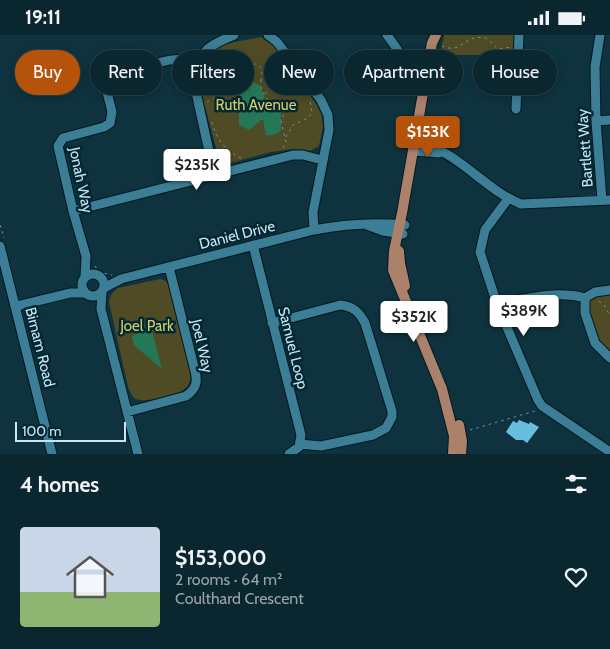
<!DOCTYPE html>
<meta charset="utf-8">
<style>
body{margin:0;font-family:Cabin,sans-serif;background:#132e36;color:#f1f3f6;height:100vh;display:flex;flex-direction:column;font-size:19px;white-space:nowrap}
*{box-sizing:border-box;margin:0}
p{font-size:16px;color:#99a5aa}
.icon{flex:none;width:28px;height:28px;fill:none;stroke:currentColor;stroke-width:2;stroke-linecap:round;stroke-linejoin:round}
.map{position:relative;height:419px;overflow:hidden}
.sheet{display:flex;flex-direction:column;background:#0a262e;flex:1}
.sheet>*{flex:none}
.guide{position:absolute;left:15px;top:15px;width:580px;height:45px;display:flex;gap:10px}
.scale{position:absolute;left:15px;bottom:12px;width:111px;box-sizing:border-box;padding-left:5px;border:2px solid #c6e6f2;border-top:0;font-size:14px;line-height:18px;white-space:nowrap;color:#c6e6f2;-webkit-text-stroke:4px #032833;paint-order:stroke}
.price{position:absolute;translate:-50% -42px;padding:0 11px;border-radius:5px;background:#fff;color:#222;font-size:16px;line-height:32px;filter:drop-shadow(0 1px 2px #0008)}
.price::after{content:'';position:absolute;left:50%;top:30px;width:15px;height:11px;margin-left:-8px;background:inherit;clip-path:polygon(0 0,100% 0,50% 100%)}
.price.current{background:#b45309;color:#fff}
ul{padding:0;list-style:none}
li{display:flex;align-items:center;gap:15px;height:125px;padding:0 20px}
li span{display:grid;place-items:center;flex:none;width:140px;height:100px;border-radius:5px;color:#555}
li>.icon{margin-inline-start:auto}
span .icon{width:60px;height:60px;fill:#fffc;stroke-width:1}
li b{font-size:21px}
h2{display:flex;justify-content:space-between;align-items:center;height:60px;padding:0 20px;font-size:21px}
.tag{padding:0 18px;border-radius:22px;background:#0a262e;box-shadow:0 2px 8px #0003,0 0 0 1px #2a434a;font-size:18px;line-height:45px}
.tag.current{background:#b45309;color:#fff}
.status{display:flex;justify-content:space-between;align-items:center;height:35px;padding:0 25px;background:#0a262e;direction:ltr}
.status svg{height:14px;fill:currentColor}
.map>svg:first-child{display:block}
.green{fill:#4f4b24}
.water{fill:#257857}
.building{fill:#68bfdd}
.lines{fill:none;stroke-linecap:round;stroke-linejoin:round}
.minor-casing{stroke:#04181f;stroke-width:11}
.major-casing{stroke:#04181f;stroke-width:12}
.path{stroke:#71939f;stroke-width:1;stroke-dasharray:2.5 4;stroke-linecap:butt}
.minor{stroke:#3c7e95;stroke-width:9}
.major{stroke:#ac816c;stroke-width:10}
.labels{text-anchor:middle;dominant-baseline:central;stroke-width:5;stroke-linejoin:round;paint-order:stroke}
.park-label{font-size:15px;fill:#d8ce67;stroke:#032833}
.street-label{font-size:15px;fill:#c6e6f2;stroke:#032833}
</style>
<div class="status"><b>19:11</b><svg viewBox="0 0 49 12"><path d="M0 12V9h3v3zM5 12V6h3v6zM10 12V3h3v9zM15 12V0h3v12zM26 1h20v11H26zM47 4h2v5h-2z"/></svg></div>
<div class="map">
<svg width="610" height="419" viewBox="0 0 610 419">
<rect width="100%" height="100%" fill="#0e323e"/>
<!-- green -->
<path class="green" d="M444,0H515L513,20H440Z
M261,2L274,11L317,70L322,81L323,92L319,111L310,116L294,114L271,117L227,129L219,124L197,42C200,34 202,26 208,20C218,8 247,5 261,2Z
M160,244L166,246L172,257L191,342C190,347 188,352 183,355C175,361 142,369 134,363C131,360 130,356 128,352L109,267C110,261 112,257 118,253Z
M610,256V322L596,307L586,264Z"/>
<!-- water -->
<path class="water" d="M253,47L260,50L266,68L275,69L281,76V96L273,100H266L263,85H261L249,95L239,90V55L243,50Z
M149,285L162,334L134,310L132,302Z"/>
<!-- building -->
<path class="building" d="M519,385L529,389L530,387L539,392L527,408L523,405H516L506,397L513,386L517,388Z"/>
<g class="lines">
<!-- minor casing -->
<g class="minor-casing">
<path id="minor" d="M268,0L277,7L321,65L328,80L329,95L313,177L314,195
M387,0C400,17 410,38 432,42
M600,0L595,32L596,86L602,165
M144,32C164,26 176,21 196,28
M516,74L519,0
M596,86L610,85
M415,107C457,114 483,154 521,169L610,165
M414,116L439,118
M214,139L192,39C202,14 210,10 234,0
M508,164L485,195L480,217L497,269L538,365L542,371L610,417
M73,176L293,120H303L322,125
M367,190L383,196L403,199
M253,210L301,400L299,412L289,419
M0,211L52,419
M82 250a11 11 0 1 1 22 0a11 11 0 1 1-22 0Z
M85,242L86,221L73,176L58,111L63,103L104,92L110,88L112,77L105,49
M104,253L121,244L314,195C345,189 374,187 405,190
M102,257L101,274L138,419
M585,263V278L595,308L610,323
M585,263L595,257L610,255
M497,269C526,264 556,255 585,263
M16,271L70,258H84
M272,288L340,270C353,271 359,277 365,288L392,376V382L386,393L373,400L321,411L300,409
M127,377L186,361C196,354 198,347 195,336L169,232"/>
</g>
<!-- major casing -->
<g class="major-casing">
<path id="major" d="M436,0L432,8L426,41L402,178L394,216L393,235L442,354L454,401L453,419
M399,216L400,228L405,251
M459,390L462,406L461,419"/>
</g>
<!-- path -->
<path class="path" d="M442,11C445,12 450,14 454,13C465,11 467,0 486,3C491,6 494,11 498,14L511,12
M209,23H222L227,26L224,40
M261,45C260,53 263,60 269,66C278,67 281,70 284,79L281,86L286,107L283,113
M204,54C209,36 227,35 243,33C247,32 254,27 258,30C263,33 262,40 261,45L276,47L283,46L290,39
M265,59L269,54L271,48
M207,67L216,62L226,63
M212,87C216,104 226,117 243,124
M286,102L293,90L308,83L312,78L310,65
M0,190L4,203
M95,231L99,237L112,240
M599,266L605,271L610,281
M470,395L535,376"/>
<!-- minor -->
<use href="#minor" class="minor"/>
<!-- major -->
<use href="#major" class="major"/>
</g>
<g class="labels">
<!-- park labels -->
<g class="park-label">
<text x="256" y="70">Ruth Avenue</text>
<text x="147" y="291">Joel Park</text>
</g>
<!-- street labels -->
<g class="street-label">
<text transform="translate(585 113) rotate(-94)">Bartlett Way</text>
<text transform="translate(81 145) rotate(78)">Jonah Way</text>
<text transform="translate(237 200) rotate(-14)">Daniel Drive</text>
<text transform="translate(202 311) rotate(77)">Joel Way</text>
<text transform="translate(40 312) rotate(76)">Birnam Road</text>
<text transform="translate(293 313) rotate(76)">Samuel Loop</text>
</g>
</g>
</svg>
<div class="scale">100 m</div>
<b class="price current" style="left:428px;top:123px">$153K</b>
<b class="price" style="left:197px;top:156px">$235K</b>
<b class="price" style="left:524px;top:302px">$389K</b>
<b class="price" style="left:414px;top:308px">$352K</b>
<div class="guide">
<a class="tag current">Buy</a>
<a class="tag">Rent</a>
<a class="tag">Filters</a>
<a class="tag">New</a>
<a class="tag">Apartment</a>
<a class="tag">House</a>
</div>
</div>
<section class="sheet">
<h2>4 homes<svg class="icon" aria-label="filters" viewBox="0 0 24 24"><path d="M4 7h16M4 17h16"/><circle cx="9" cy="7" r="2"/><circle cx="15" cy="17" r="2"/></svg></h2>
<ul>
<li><span style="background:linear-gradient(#c9d6e8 65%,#8fb573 0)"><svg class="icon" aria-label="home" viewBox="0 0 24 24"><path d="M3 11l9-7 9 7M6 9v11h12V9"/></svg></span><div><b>$153,000</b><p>2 rooms · 64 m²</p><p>Coulthard Crescent</p></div><svg class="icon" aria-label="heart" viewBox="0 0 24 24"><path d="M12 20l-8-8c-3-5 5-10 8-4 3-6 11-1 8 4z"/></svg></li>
</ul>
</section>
